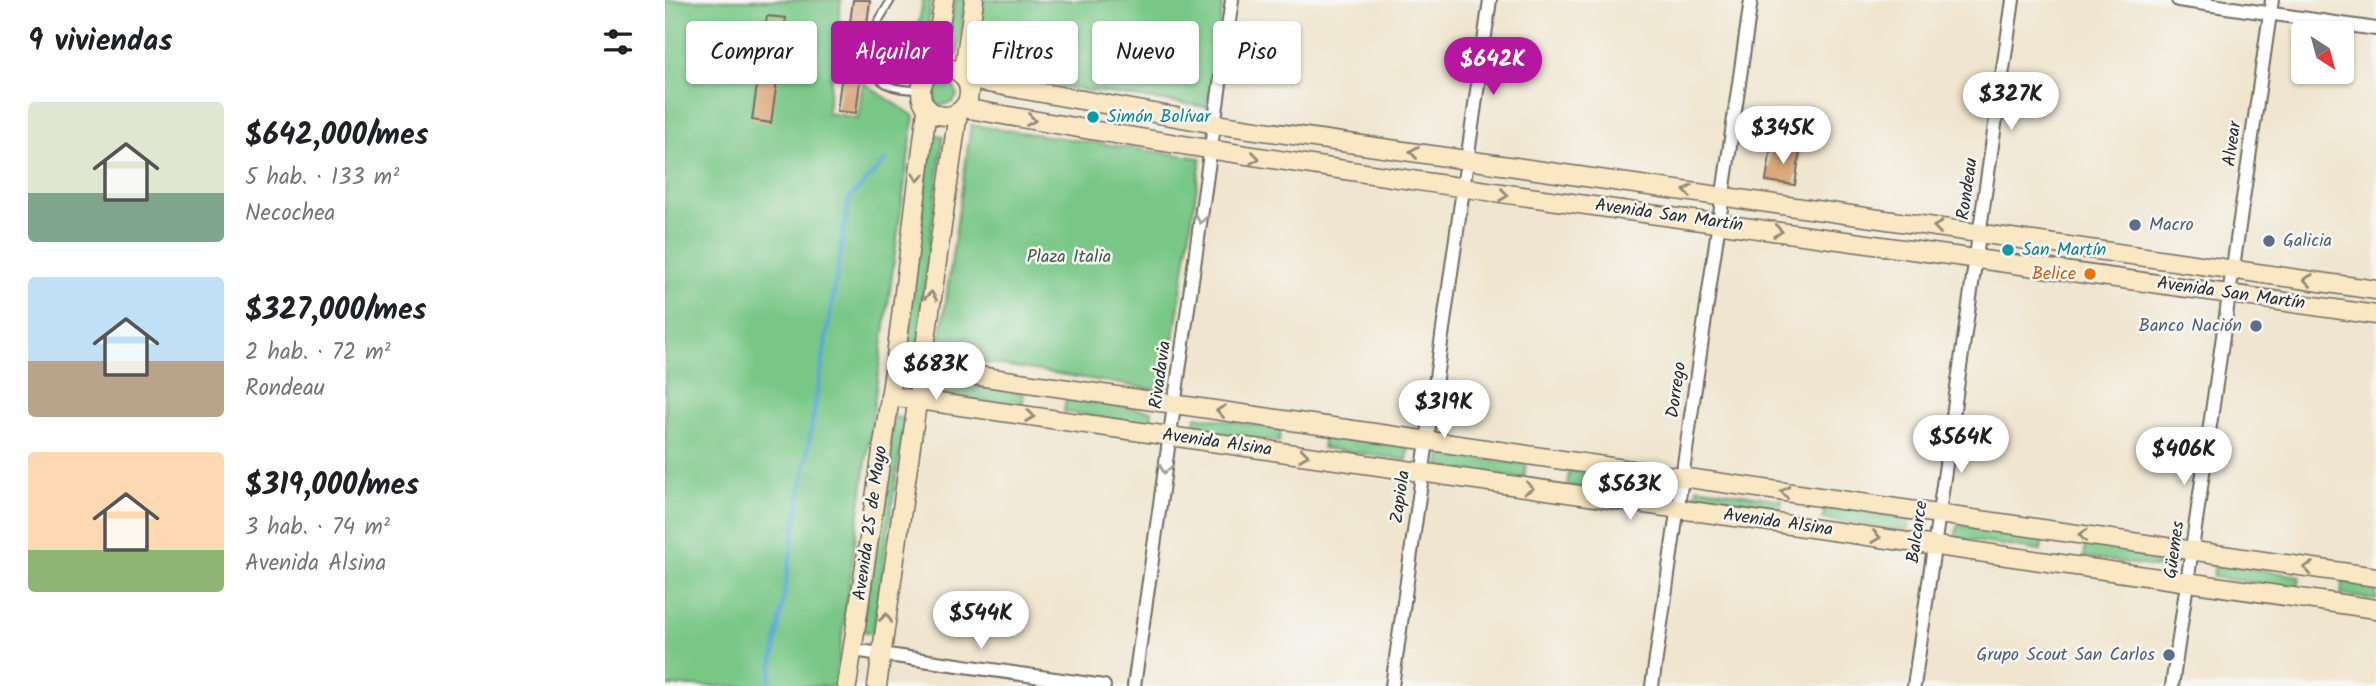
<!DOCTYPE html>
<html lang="es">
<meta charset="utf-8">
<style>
body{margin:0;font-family:Kalam,sans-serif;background:#f2f2f2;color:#202124;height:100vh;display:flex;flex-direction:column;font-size:26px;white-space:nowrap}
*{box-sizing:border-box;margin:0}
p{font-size:23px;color:#757577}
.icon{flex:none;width:38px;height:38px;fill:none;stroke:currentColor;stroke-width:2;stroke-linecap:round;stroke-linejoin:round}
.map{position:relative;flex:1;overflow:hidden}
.side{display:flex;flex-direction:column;background:#fff;width:665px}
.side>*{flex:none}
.top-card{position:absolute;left:21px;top:21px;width:665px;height:63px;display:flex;gap:14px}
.needle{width:46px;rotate:144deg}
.tools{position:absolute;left:1626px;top:21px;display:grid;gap:14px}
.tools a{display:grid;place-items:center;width:63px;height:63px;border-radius:7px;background:#fff;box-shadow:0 2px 5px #0004;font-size:35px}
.price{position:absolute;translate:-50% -60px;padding:0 16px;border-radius:24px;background:#fff;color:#222;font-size:23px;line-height:46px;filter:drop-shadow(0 2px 4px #0008)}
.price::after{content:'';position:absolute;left:50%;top:42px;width:21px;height:16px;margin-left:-10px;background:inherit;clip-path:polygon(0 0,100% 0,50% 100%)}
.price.on{background:#b5179e;color:#fff}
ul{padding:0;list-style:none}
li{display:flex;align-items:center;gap:21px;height:175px;padding:0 28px}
li span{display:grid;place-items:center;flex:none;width:196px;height:140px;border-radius:7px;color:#555}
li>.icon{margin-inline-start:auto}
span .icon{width:84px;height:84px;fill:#fffc;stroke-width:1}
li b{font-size:30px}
h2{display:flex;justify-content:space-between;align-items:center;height:84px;padding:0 28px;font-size:30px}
.chip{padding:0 24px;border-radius:7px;background:#fff;box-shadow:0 2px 5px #0004;font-size:24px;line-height:63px}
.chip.on{background:#b5179e;color:#fff}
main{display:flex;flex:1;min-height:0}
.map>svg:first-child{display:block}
.green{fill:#79c787;stroke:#527959;stroke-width:2}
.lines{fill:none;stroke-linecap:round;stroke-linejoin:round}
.stream{stroke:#5aa9d4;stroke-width:4.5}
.building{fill:#dba97c}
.lane-casing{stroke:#706c64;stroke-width:10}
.street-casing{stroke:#706c64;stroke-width:16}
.secondary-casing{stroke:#706c64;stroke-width:21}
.lane{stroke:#fff;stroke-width:6}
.street{stroke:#fff;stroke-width:12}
.secondary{stroke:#fae7c3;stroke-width:18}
.oneway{stroke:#928977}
.oneway2{stroke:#a0a0a0}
.culture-dot{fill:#0f9aa8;stroke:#f6f6f2;stroke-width:2.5}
.service-dot{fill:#5c6f8a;stroke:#f6f6f2;stroke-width:2.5}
.food-dot{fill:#e8710a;stroke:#f6f6f2;stroke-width:2.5}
.labels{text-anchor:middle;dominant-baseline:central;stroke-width:5;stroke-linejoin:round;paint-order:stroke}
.culture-label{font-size:18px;fill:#0d838f;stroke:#f6f6f2;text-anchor:start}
.street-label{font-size:18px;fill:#2b2b2b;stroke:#f6f6f2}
.service-label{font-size:18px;fill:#4e5e75;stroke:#f6f6f2;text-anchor:start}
.park-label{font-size:18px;fill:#425a47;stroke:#f6f6f2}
.food-label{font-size:18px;fill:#c56008;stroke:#f6f6f2;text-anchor:end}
</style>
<main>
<section class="side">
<h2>9 viviendas<svg class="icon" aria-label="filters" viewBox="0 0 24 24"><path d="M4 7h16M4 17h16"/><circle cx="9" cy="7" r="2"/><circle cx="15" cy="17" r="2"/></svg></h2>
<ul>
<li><span style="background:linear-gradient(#dfe7d0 65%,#7fa58c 0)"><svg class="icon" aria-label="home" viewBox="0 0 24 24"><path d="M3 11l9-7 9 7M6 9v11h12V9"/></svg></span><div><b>$642,000/mes</b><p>5 hab. · 133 m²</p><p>Necochea</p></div></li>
<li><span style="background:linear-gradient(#bfe0f5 60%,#b9a48a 0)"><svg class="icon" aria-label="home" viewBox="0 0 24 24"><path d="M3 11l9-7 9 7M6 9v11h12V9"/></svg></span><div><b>$327,000/mes</b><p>2 hab. · 72 m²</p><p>Rondeau</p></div></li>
<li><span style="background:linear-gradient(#ffd9b3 70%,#8fb573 0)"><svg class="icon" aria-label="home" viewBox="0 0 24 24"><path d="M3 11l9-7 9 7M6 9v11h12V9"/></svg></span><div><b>$319,000/mes</b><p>3 hab. · 74 m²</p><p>Avenida Alsina</p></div></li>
</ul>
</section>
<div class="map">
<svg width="1711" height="686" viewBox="0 0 1711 686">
<rect width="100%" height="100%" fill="#f6f6f2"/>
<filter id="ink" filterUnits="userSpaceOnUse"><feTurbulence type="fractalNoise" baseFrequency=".0143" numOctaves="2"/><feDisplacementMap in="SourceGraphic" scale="14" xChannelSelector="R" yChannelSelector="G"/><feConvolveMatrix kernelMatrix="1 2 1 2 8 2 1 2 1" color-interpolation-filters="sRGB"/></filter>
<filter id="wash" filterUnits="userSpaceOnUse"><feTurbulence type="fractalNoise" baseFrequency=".00686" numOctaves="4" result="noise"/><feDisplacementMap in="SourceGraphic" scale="28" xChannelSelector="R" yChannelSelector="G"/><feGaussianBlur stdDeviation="1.57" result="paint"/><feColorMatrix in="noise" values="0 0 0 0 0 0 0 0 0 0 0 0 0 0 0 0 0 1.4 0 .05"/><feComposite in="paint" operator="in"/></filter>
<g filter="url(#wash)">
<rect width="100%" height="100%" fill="#f0e5ce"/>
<!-- green -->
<path class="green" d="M0,0H176L162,113L193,118L198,83L249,116L170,686H0Z
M258,0H266L260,61L250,64L230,53L228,43L232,35L254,23Z
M289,0H300L293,56L282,55Z
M319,0H558L543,107L310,75Z
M277,77L288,83L292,96L288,102L275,106L269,104L272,81Z
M306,125L536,158L501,391L273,355Z
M267,134L278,136L251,351L239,349Z
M273,381L359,393L357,407L271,395Z
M401,399L487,411L485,425L399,412Z
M531,416L616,429L614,442L529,430Z
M229,417L240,419L208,633L197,631Z
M659,434L744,447L742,460L657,448Z
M776,453L861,465L859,479L774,467Z
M904,471L989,483L987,497L902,485Z
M1032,487L1117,500L1115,513L1030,501Z
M1160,505L1245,518L1243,531L1158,519Z
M1293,525L1378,537L1376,551L1290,538Z
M1421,543L1506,555L1504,569L1419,557Z
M1550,563L1635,576L1633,589L1548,577Z
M1678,581L1711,586V600L1676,595Z"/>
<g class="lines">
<!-- stream -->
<path class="stream" d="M104,686L184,199L220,161"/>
</g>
<g id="blocks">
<!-- building -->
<path class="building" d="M188,0H205L191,113L172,111L177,74L169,73L175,22L185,23Z
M102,16L121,18L106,123L87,120Z
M1106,147L1135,151L1130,185L1101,181Z"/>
</g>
</g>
<g filter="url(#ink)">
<use href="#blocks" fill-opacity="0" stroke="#706c64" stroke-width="2"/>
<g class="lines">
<!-- lane casing -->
<g class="lane-casing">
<path id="lane" d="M226,0L208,30L203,62C214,87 230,90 255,90"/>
</g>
<!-- street casing -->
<g class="street-casing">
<path id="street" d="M1513,0L1711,29
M188,650L439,686
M469,686L567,0
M727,686L825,0
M987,686L1086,0
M1249,686L1348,0
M1507,686L1607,0"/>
</g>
<!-- secondary casing -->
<g class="secondary-casing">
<path id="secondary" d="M256 92a24 24 0 1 1 48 0a24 24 0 1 1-48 0Z
M267,71L279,0
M298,76L309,0
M300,79L550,124L1711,290
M298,108C767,191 1240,246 1711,315
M230,364L1711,577
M225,396L1711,609
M182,686L230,364L262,109
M212,686L293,113"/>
</g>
<!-- lane -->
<use href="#lane" class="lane"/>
<!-- street -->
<use href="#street" class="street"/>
<!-- secondary -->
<use href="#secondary" class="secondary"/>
</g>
<!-- one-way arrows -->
<defs><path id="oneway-chevron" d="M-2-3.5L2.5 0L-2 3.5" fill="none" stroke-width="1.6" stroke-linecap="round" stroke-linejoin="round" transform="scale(1.75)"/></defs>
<g class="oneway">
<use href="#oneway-chevron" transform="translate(366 120) rotate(10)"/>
<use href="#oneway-chevron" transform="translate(749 152) rotate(-172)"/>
<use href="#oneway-chevron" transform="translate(590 158) rotate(8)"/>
<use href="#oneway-chevron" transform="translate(253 177) rotate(97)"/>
<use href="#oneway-chevron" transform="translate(1023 191) rotate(-172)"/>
<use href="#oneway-chevron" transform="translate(839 195) rotate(8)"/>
<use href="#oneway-chevron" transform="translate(1273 227) rotate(-172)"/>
<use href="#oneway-chevron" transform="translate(1113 231) rotate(8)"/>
<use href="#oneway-chevron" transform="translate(1643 280) rotate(-172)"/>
<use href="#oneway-chevron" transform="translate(266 296) rotate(-82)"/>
<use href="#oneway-chevron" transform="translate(556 411) rotate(-172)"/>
<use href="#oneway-chevron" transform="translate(365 416) rotate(8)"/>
<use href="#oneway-chevron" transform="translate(639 455) rotate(8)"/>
<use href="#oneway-chevron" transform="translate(864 488) rotate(8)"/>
<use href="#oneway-chevron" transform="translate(1120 492) rotate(-172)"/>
<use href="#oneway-chevron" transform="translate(1418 535) rotate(-172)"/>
<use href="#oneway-chevron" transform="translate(1211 537) rotate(8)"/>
<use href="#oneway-chevron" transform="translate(1643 568) rotate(-172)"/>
<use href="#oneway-chevron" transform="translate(221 618) rotate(-82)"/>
</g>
<g class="oneway2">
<use href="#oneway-chevron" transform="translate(536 219) rotate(98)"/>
<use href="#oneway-chevron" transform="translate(500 469) rotate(98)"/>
</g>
</g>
<!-- markers -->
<g class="culture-dot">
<circle cx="428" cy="117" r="7"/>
<circle cx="1343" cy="250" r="7"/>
</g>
<g class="service-dot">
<circle cx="1470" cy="225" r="7"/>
<circle cx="1604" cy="241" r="7"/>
<circle cx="1591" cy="326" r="7"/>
<circle cx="1504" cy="655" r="7"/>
</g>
<circle class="food-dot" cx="1425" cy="274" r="7"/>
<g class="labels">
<!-- culture labels -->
<g class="culture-label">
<text x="442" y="117">Simón Bolívar</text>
<text x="1357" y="250">San Martín</text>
</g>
<!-- street labels -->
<g class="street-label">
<text transform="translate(1568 144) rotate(-82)">Alvear</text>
<text transform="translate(1303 189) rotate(-82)">Rondeau</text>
<text transform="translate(1004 216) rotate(8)">Avenida San Martín</text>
<text transform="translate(1566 294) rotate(8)">Avenida San Martín</text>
<text transform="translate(496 375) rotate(-82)">Rivadavia</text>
<text transform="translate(1012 390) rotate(-82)">Dorrego</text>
<text transform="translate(552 443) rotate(8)">Avenida Alsina</text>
<text transform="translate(736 497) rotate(-82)">Zapiola</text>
<text transform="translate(206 523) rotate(-82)">Avenida 25 de Mayo</text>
<text transform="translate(1113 523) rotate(8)">Avenida Alsina</text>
<text transform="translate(1253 532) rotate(-82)">Balcarce</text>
<text transform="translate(1510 550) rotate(-82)">Güemes</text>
</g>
<!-- service labels -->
<g class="service-label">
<text x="1484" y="225">Macro</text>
<text x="1618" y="241">Galicia</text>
<text x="1577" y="326" text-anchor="end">Banco Nación</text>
<text x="1490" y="655" text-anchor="end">Grupo Scout San Carlos</text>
</g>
<!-- park labels -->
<g class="park-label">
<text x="404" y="257">Plaza Italia</text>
</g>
<!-- food labels -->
<g class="food-label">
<text x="1411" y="274">Belice</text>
</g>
</g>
</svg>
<div class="tools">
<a><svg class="needle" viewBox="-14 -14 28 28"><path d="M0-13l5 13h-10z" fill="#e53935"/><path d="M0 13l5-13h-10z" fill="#757577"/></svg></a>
</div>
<b class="price on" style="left:828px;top:97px">$642K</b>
<b class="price" style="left:1346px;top:132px">$327K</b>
<b class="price" style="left:1118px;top:166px">$345K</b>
<b class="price" style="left:271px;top:402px">$683K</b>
<b class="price" style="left:779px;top:440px">$319K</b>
<b class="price" style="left:1296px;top:475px">$564K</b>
<b class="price" style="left:1519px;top:487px">$406K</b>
<b class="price" style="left:965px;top:522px">$563K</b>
<b class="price" style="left:316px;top:651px">$544K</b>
<div class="top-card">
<a class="chip">Comprar</a>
<a class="chip on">Alquilar</a>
<a class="chip">Filtros</a>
<a class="chip">Nuevo</a>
<a class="chip">Piso</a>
</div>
</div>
</main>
